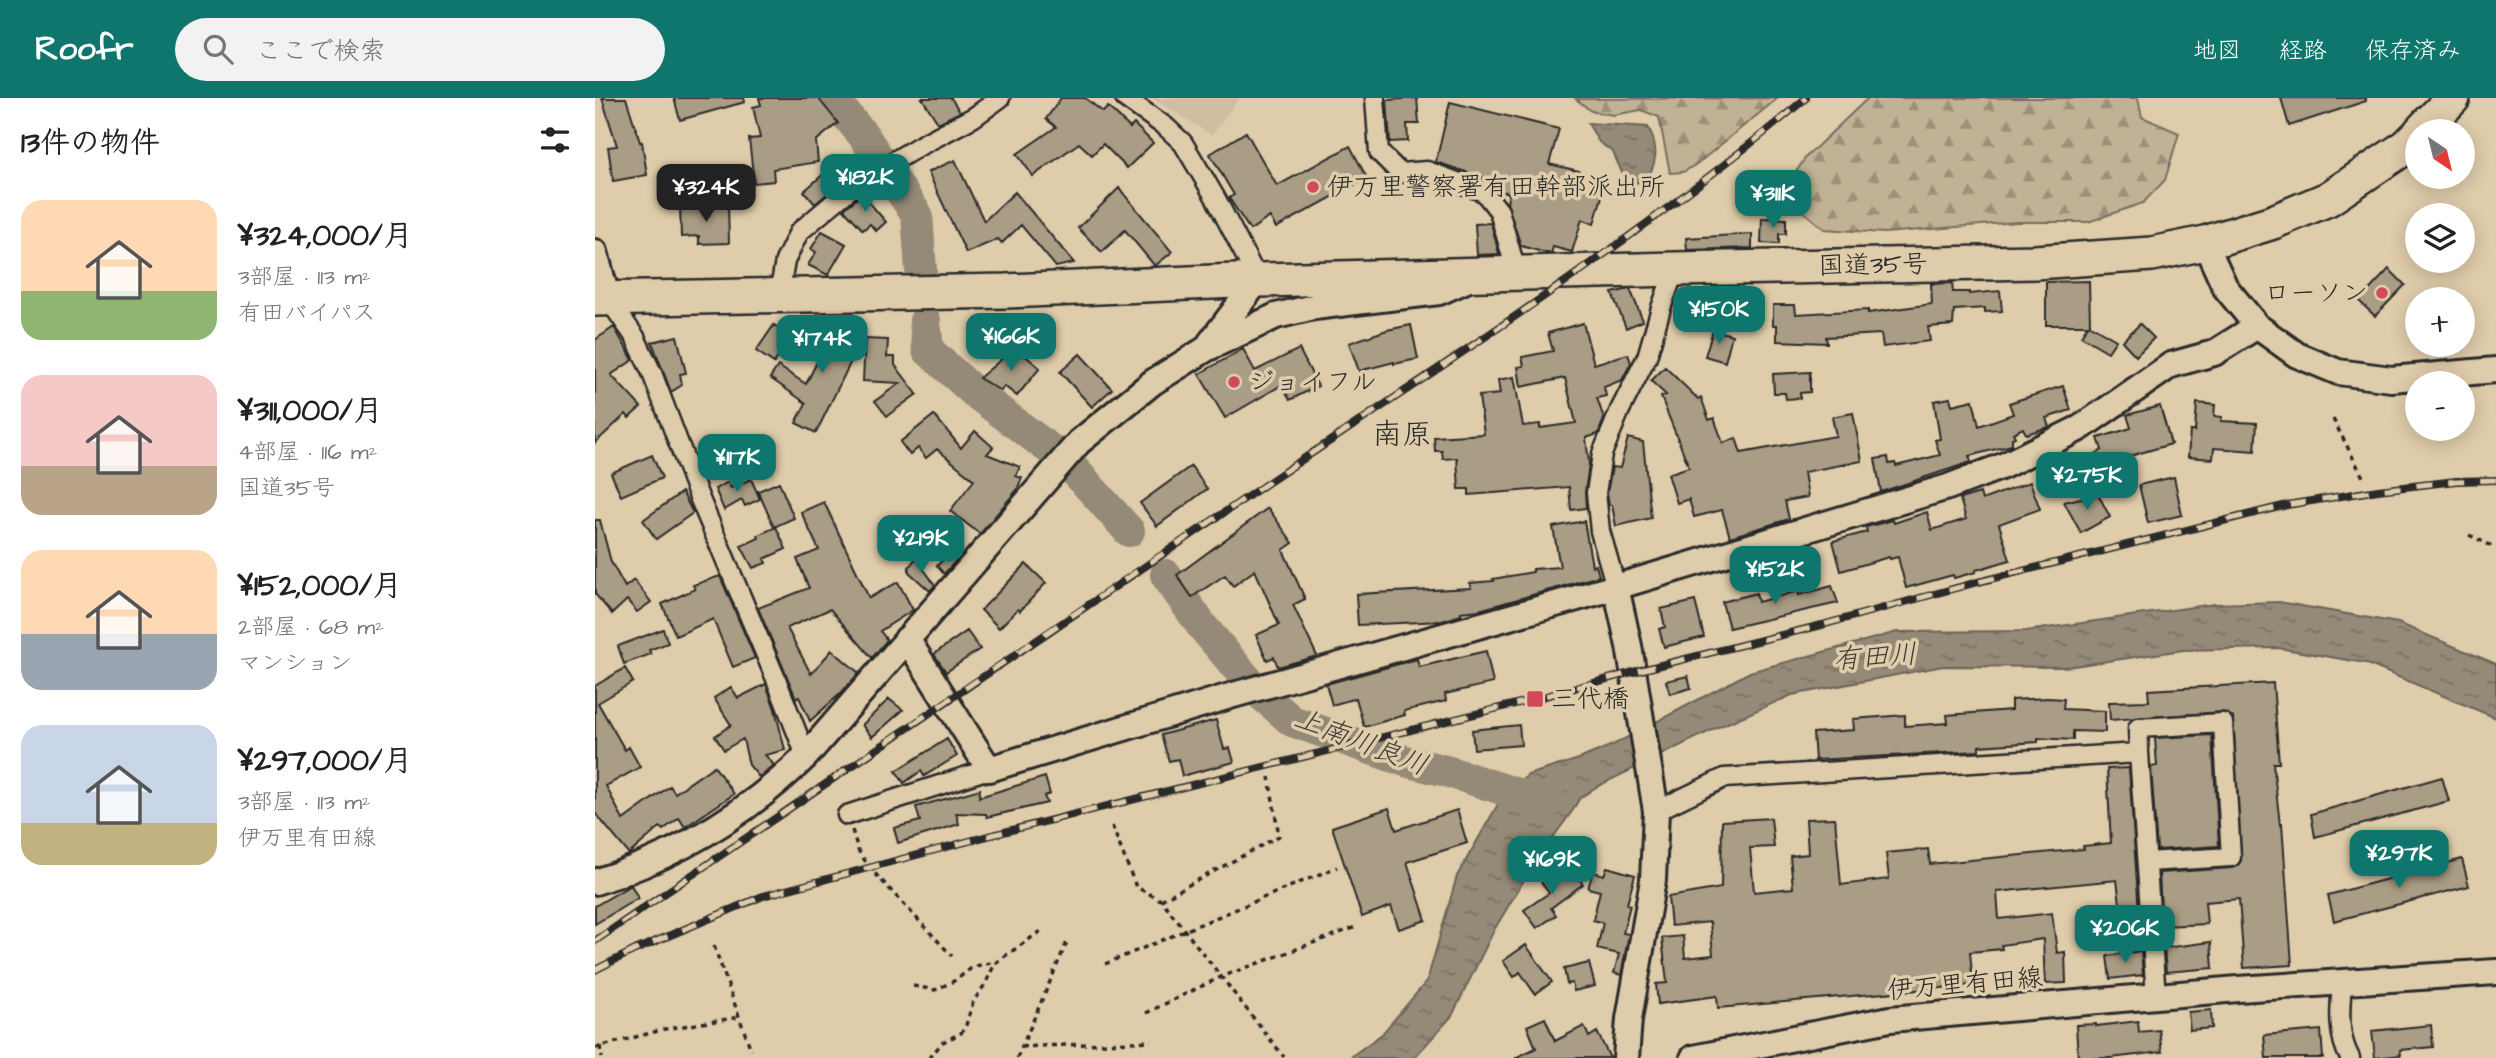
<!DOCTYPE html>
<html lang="ja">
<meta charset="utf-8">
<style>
body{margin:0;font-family:"Architects Daughter","Klee One",sans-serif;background:#f2f2f2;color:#222;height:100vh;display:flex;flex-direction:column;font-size:26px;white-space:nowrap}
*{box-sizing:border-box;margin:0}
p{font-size:23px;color:#767676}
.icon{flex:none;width:38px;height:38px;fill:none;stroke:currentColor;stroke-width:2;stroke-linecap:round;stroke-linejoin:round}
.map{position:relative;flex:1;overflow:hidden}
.sheet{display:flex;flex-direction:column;background:#fff;width:595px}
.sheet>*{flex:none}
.needle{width:46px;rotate:145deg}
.fabs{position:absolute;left:1810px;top:21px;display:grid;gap:14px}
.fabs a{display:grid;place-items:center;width:70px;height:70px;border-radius:50%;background:#fff;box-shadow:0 4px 18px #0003;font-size:35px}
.price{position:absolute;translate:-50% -60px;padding:0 16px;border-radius:14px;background:#0f766e;color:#fff;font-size:23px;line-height:46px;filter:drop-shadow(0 2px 4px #0008)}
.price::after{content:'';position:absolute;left:50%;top:42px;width:21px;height:16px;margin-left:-10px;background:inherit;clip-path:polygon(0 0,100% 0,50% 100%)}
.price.on{background:#222;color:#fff}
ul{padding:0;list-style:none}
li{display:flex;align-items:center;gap:21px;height:175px;padding:0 21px}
li span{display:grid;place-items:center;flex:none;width:196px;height:140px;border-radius:21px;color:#555}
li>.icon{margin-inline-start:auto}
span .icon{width:84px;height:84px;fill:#fffc;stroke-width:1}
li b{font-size:30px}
h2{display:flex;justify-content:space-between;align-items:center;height:84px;padding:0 21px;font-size:30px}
header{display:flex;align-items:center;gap:42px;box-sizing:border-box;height:98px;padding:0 35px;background:#0f766e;color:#fff}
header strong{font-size:33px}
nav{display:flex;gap:38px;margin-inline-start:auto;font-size:24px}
.search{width:490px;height:63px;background:#f2f2f2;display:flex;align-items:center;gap:18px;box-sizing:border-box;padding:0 24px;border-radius:38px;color:#767676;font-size:26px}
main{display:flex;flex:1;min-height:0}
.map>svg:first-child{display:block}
.built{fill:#cfbe9f}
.forest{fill:url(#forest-firs);stroke:#766e60;stroke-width:2}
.water{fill:url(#water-ripples);stroke:#6b6459;stroke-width:2}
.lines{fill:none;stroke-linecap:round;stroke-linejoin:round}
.river{stroke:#958a77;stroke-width:32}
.building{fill:#aa9d85;stroke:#2b2b2b;stroke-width:2}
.street-casing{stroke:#2b2b2b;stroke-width:23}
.secondary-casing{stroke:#2b2b2b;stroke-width:30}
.highway-casing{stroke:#2b2b2b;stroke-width:38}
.path{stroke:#2b2b2b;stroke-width:3.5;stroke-dasharray:5 5;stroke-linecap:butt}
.street{stroke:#dfccaa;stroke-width:18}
.secondary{stroke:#dfccaa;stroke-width:24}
.highway{stroke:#dfccaa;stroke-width:33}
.rail-casing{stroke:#2b2b2b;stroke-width:8}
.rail{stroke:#dfccaa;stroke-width:5;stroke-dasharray:16;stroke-linecap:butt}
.poi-dot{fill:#d1495b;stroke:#dfccaa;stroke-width:2.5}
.labels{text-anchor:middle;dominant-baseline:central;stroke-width:7;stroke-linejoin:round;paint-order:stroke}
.poi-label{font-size:26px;fill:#2b2b2b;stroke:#dfccaa;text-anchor:start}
.street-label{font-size:26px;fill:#2b2b2b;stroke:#dfccaa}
.water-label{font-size:28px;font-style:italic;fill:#403e3a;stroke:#dfccaa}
.quarter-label{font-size:30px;fill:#2b2b2b;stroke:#dfccaa}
</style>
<header>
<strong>Roofr</strong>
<div class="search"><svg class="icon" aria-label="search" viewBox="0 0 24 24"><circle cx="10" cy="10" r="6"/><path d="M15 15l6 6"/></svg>ここで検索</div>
<nav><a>地図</a><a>経路</a><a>保存済み</a></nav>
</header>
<main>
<section class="sheet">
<h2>13件の物件<svg class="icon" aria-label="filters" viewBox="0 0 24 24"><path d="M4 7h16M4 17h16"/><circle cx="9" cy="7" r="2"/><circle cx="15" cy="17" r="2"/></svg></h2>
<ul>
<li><span style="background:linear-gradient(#ffd9b3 65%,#8fb573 0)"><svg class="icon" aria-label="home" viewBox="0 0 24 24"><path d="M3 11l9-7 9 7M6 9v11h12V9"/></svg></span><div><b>¥324,000/月</b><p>3部屋 · 113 m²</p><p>有田バイパス</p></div></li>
<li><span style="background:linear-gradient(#f6c9c9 65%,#b9a48a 0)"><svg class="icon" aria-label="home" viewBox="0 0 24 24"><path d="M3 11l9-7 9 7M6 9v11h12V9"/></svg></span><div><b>¥311,000/月</b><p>4部屋 · 116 m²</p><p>国道35号</p></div></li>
<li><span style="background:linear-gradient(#ffd9b3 60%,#9aa5b1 0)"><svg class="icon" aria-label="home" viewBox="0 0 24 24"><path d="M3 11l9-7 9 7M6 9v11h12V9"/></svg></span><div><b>¥152,000/月</b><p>2部屋 · 68 m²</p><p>マンション</p></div></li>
<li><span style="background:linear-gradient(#c9d6e8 70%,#c2b280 0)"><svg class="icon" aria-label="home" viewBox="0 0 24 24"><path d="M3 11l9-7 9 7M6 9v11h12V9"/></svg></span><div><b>¥297,000/月</b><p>3部屋 · 113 m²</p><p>伊万里有田線</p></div></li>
</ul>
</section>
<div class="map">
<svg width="1901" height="960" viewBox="0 0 1901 960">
<defs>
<pattern id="forest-firs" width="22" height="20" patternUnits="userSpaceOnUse" patternTransform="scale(1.75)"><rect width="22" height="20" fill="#c1b195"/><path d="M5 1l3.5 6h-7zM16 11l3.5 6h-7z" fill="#9d907a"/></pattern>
<pattern id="water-ripples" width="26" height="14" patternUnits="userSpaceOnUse" patternTransform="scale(1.75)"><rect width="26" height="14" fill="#958a77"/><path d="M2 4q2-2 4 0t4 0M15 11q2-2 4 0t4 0" fill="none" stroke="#7a7162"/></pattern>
</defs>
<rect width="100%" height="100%" fill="#dfccaa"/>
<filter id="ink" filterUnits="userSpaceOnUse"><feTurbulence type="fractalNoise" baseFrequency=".0143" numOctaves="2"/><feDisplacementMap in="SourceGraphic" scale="14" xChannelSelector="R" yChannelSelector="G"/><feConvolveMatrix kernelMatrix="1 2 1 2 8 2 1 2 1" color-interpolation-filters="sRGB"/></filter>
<g filter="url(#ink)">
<!-- built -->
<path class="built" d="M557,0H644L617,37Z"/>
<!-- forest -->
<path class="forest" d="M1183,0L1102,66L1088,74L1075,75L1064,19L1046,12L1018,17L996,13L981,1Z
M1273,0H1543L1547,19L1584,35L1570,82L1548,105L1493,124H1422L1289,135L1229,131L1204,110L1197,80L1211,59Z"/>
<!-- water -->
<path class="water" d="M993,25L1053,29C1064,48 1063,70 1047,85L1037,84L1029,79L1018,54L1004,44Z
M1684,504L1803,525L1901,566V620L1770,565L1683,550L1588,552L1472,569L1348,568L1197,597L1121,630L1001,689L984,701L978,712L938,767L899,832L857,918L819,960H754L787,936L832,883L862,778L906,701L933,677L984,661L1020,646L1155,574L1302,534L1431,533L1619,506Z"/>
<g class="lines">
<!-- river -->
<path class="river" d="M237,0L268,37L322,117L326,173
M330,223L333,252L379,294L472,364L534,433
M571,477L607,528L661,592L697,623L810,663L851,673L932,699L955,702"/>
</g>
<!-- building -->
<path class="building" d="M7,0H31L45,44H47L52,77L18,83L13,49L22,48Z
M79,0H149L150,4L85,22Z
M164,0H223L243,25L221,43L223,64L178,71L179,83L159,85L154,41L165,40L158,9L166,7Z
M327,0H356L365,14L343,25Z
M466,0H490L508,14L513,9L535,30L539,26L558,45L532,70L508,46L497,57L484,45L438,78L422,56L461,29L451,21Z
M822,0L824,26H812L813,43L795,44L792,2Z
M1686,0H1771V3L1694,28Z
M855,4L964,31L954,66L984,73L981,86L1008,95L999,126L987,121L977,154L958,149L956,155H951L926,148L912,105L914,95L906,93L907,86L841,64Z
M651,34L682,88L755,48L772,80L681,130L675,119L655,132L634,100L639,97L615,56Z
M360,62L389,123L420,94L479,165L461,169L426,127L407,145L403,141L371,155L333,74Z
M239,67L251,80L220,106L209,93Z
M524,90L577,154L561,167H559L530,132L507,154L483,130Z
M267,96L291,124L281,133L275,126L268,132L249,111Z
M133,107L134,145L104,146V138L86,139L85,109Z
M1167,120L1191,121V136H1184V146L1166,145Z
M896,125L904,156L882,157L880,126Z
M227,133L251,146L233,177L213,167L221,154L216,151Z
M1157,136V150L1092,152L1091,140Z
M1794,171L1810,187L1780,218L1764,203Z
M1494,183L1495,227L1521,242L1513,254L1486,238L1493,227H1451V184Z
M1357,185L1358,194H1374V196L1405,193L1407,213L1390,214V210L1359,212L1358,227L1333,229L1335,243L1288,249L1286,236L1231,239L1232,245L1182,243V227H1178V207H1200L1201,216L1273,212V215L1337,206L1336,186Z
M1035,191L1048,223L1031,230L1017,195Z
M232,219L256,222L245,240L267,241L221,335L201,325L211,305L175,280L183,268L211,286L234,240H238L224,233Z
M988,225L999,266L1033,256L1036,265L1027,282L1009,289L1011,298L1002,300L1009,321L1003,336L991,340L994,366L990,394L991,410L976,412L974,389L874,397V391H864L862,360L848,361L847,353H840L839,339L889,336L884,298L905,296L903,282L919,279L928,328L945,326V330L981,325L970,280L926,289L923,269L929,268L927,259L958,253L953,235Z
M1545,226L1559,240L1541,258L1527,243Z
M179,227L197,239L179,265L161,253Z
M816,227L823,261L799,266V264L764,273L754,245L792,232Z
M19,229L38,262L16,277L46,309L34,320L31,316L0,345V242Z
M1118,232L1137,237L1130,264L1110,258Z
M82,238L91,275L85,276L87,287L76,294L57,244Z
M270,241L293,242L292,259H300V267L322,296L292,318L280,303L305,285L268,283Z
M648,251L660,273L704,251L723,288L695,302L687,287L630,320L604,276Z
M415,254L423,259L427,255L445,270L422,298L409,288L406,293L384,280Z
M485,256L517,291L497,309L465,274Z
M1070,269L1103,301L1106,299L1114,322L1119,320L1128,345L1141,340L1146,355L1241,338L1237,319L1258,315L1267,363L1209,374L1213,399L1190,403L1194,421L1135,439L1127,412L1099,419L1094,401L1082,405L1073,376L1094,369L1066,299L1071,297L1056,283Z
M1215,274V294L1205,295V300L1191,301L1190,295H1179L1178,276Z
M1468,288L1476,312L1451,320L1454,329L1431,336L1428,330L1418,335L1420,339L1417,340V347L1374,358L1376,364L1286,394L1280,361L1293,359L1294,366L1300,365L1301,368L1345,357L1340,342L1345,341L1339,303L1355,300L1357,307L1378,302L1384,328L1418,316L1414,305Z
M1602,305L1620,307L1619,318L1627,319L1626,323L1662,325L1660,353L1619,350L1618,361L1593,359L1595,333H1600Z
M1565,308L1576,346L1525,361L1526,364L1458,385L1452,366L1470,360L1475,375L1507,352L1503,340L1536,330L1532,317Z
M339,317L366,350L380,333L398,349L392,356L425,369L421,378L427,380L422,392L385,436L355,413L379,382L342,351L331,360L323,350L315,357L305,344Z
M1033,340L1048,344L1056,420L1021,428L1017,407H1014L1012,395L1017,369L1025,370Z
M57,357L67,380L26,398L16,375Z
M596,368L612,391L562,428L545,405Z
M1579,379L1587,417L1553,425L1544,387Z
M156,381L165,401L150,408L147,402L129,412L120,391L133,384L136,390Z
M184,384L199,420L179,429L163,393Z
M1435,384L1445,411L1404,426L1415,462L1381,472V474L1359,480L1358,477L1311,490L1303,459L1295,461L1294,459L1246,473L1238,443L1272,434L1271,429L1298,422L1299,425L1332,414L1337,432L1371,421L1365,401L1385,395L1387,402Z
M87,394L98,415L61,441L48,422Z
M1503,396L1515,419L1486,435L1469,404Z
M229,404L274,500L303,484L318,512L285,533L292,542L277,560L235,511L192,530L216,576L237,552L264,575L246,595L215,623L204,599L201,600L163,510L214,490L202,461L224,452L206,414Z
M673,410L698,445L688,452L710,501L698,507L722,558L683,569L679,559L672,562L661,537L684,527L660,472L638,488L630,477L597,499L582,477Z
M0,422H5L16,464L30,489L39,482L56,504L42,514L32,502L17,516L0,496Z
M989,423L997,468L1001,467L1004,478L884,512L866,514V517L847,523L763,527L761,496L876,490L875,485L899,483L898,481L938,474V471L965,469L958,429Z
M181,429L191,451L169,461L171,465L158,470L146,448L164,440L163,437Z
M358,450L366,457L349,476L342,468Z
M321,460L340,487L335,493L314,474V469Z
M431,466L451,485L425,513L423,511L404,530L386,512Z
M125,478L160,560L138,569L118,521L81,538L67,506L100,491L98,487Z
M1237,488L1243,505L1134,530L1127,504L1161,495L1163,504L1203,493L1204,497Z
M1100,503L1109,539L1069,549L1064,531L1070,529L1066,511Z
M68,531L73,545L54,552L56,556L29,566L23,548Z
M372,533L385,551L351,574L339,556Z
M891,553L898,585L850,596L851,603L809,613L810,617L769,629L761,600L737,607L731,586L822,561L824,569Z
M30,570L38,584L3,605L30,652L34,649L45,669L11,688L28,722L75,688L80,695L119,668L139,696L90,729L84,720L68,732L65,729L34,756L0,715V588Z
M1093,578L1096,590L1075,596L1071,583Z
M1678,585L1684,665H1678L1685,727L1687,726L1697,867L1649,870L1644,801L1610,804L1612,826L1567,828L1564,775L1637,770L1646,763L1638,619L1627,614L1515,622L1514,604L1554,603L1553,592Z
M171,586L180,611L190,652L170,657L179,667L164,679L154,667L148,641L129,652L120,638L136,627L119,600L136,589L143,600Z
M1453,600L1469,601L1468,611L1510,613V634L1478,633V642L1443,640V644L1384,648V653L1220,662L1218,635L1259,632L1258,621L1310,617V628L1353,625L1352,617L1416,612V602Z
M294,601L308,612L277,639L267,627Z
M621,622L629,651L635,650L639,664L587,678L583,661L574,663L566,637Z
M924,627L926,647L879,651L877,632Z
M1617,637L1624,748L1562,752L1556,669L1562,668L1560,640Z
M352,641L362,658L329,678L326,673L309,685L301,673Z
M1534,670L1545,829L1522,830L1521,820L1485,822L1484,811L1525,806L1522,782L1402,794L1404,821L1457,815L1462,855L1470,854L1471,885L1450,886L1448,841L1406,847L1407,851L1375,854L1378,887L1123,910L1122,898L1063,906L1061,886L1072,885L1067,840L1088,838L1090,860L1118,857L1115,824L1076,828L1073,799L1126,790L1127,723L1176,720L1179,749L1155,750L1159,794L1198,790L1195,758L1213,756L1211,721L1240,720L1246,787L1294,781L1291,755L1333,751L1335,766L1489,751L1488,748L1516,745L1512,671Z
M450,679L455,696L449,698L452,705L392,719L391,716L361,715L364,726L303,745L299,730L325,723L321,709L385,691L384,699Z
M1847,679L1854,703L1720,739L1716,716Z
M794,710L801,732L862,712L872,745L812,764L831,822L804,831L796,808L767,819L737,729Z
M1867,761L1874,788L1739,823L1733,797Z
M966,769L975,780L980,776L988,786L956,810L961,817L942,830L929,812L954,795L946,784Z
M1012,769L1040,777L1032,806L1035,807L1028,835L1034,836L1026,877L1019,875L1024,856L1002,851L1008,825L998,822L1005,793L993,790L998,774L1009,777Z
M36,787L43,800L0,826V808Z
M1616,844L1618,870L1571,874L1569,850Z
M931,847L957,884L940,896L925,874L919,879L908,863Z
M1546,853L1548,877L1515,881L1512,858Z
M994,865L1000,888L979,893L977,885L972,886L969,871Z
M1616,912L1617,930L1595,932L1593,914Z
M950,920L960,943L989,928L994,939L1002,934L1015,960H920L941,950L932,928Z
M1543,923L1544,934L1564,932L1567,954L1516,960H1483L1481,927L1501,926V928Z
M1836,927L1838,949L1805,952L1806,957L1780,960L1777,933Z
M1726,932L1728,960H1671L1669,937Z"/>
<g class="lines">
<!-- street casing -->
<g class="street-casing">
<path id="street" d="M530,0L571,29L588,45L620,99L663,182
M780,0L784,54L805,75L832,73L889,94L904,113L922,176
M190,198L187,180L190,163L204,134L261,86L326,47L379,19L405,0
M12,199L40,239L57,275L104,399L181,581L211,658
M1021,489L1005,433L1001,395L1007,356L1025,312L1052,259L1066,210L1080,171
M1544,655L1543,630L1628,625L1636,759L1552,764
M1061,713L1129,680L1544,655L1561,899
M252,717L394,671
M1747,885C1745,910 1742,937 1755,960"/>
</g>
<!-- secondary casing -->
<g class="secondary-casing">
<path id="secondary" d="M1610,145L1630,189L1662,228L1702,257L1743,274L1796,281L1901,272
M0,154L12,199
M615,245L663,182
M1021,489L1034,548L1061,713L1058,782L1034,921L1031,960
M312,541L394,671L635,598L1021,489L1353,389L1408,368L1485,330L1576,267L1619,255L1662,228
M0,784C80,759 151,717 211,658L484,344L558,284L611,251L681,218L719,209L844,194L871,182
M1098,960L1295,921L1643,891L1901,874"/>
</g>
<!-- highway casing -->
<g class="highway-casing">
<path id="highway" d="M1826,33L1858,0
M0,201L411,193L663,182L1080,171L1440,164L1557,156L1610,145L1678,124L1733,101L1812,48L1822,38"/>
</g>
<!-- path -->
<path class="path" d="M1738,321L1769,381
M1874,437L1901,450
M517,728L541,789L566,802L689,959
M257,732L263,752L274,769L357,858
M566,802L684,738L674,679
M119,848L156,952
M510,866L742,769
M318,888L340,892L361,882L375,871L387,866L400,865L449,831
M551,915L626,879L761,829
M5,948L7,960
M426,949L556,943
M0,950L70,931L145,919
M334,960L348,944L366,935L371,927L378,904L391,885L400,865
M422,960L472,844"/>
<!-- street -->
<use href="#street" class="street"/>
<!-- secondary -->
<use href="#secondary" class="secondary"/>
<!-- highway -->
<use href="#highway" class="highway"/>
<!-- rail casing -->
<g class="rail-casing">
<path id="rail" d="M0,843C225,690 449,536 674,384C856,261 1044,142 1211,0
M0,872L40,852L168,798L393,738L940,601L1038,574L1227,527L1379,485L1692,407L1783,392L1861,383L1901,382"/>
</g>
<!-- rail -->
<use href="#rail" class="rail"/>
</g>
</g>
<!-- markers -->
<g class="poi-dot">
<circle cx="718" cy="89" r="7"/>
<circle cx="1787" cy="195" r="7"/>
<circle cx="639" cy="284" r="7"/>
<rect x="931" y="592" width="18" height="18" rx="3.5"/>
</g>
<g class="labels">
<!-- poi labels -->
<g class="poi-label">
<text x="732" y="89">伊万里警察署有田幹部派出所</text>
<text x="1773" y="195" text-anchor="end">ローソン</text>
<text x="653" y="284">ジョイフル</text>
<text x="956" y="601">三代橋</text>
</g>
<!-- street labels -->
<g class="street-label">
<text transform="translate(1278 167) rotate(-1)">国道35号</text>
<text transform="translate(1370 886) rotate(-5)">伊万里有田線</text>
</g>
<!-- water labels -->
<g class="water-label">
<text transform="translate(1280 559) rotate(-4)">有田川</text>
<text transform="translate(766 644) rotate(21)">上南川良川</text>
</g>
<!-- quarter labels -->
<g class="quarter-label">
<text x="807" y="337">南原</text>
</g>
</g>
</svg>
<div class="fabs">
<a><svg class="needle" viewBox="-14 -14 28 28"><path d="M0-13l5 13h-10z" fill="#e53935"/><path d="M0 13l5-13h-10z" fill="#767676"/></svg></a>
<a><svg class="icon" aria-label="layers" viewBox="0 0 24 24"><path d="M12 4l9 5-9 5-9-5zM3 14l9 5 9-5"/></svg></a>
<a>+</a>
<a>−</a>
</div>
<b class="price" style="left:270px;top:116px">¥182K</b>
<b class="price on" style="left:111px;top:126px">¥324K</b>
<b class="price" style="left:1178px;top:132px">¥311K</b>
<b class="price" style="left:1124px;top:248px">¥150K</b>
<b class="price" style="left:416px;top:275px">¥166K</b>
<b class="price" style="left:227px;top:277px">¥174K</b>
<b class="price" style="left:142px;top:396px">¥117K</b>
<b class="price" style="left:1492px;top:414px">¥275K</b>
<b class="price" style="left:326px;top:477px">¥219K</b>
<b class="price" style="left:1180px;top:508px">¥152K</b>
<b class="price" style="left:1804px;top:792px">¥297K</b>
<b class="price" style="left:957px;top:798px">¥169K</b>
<b class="price" style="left:1530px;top:867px">¥206K</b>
</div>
</main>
